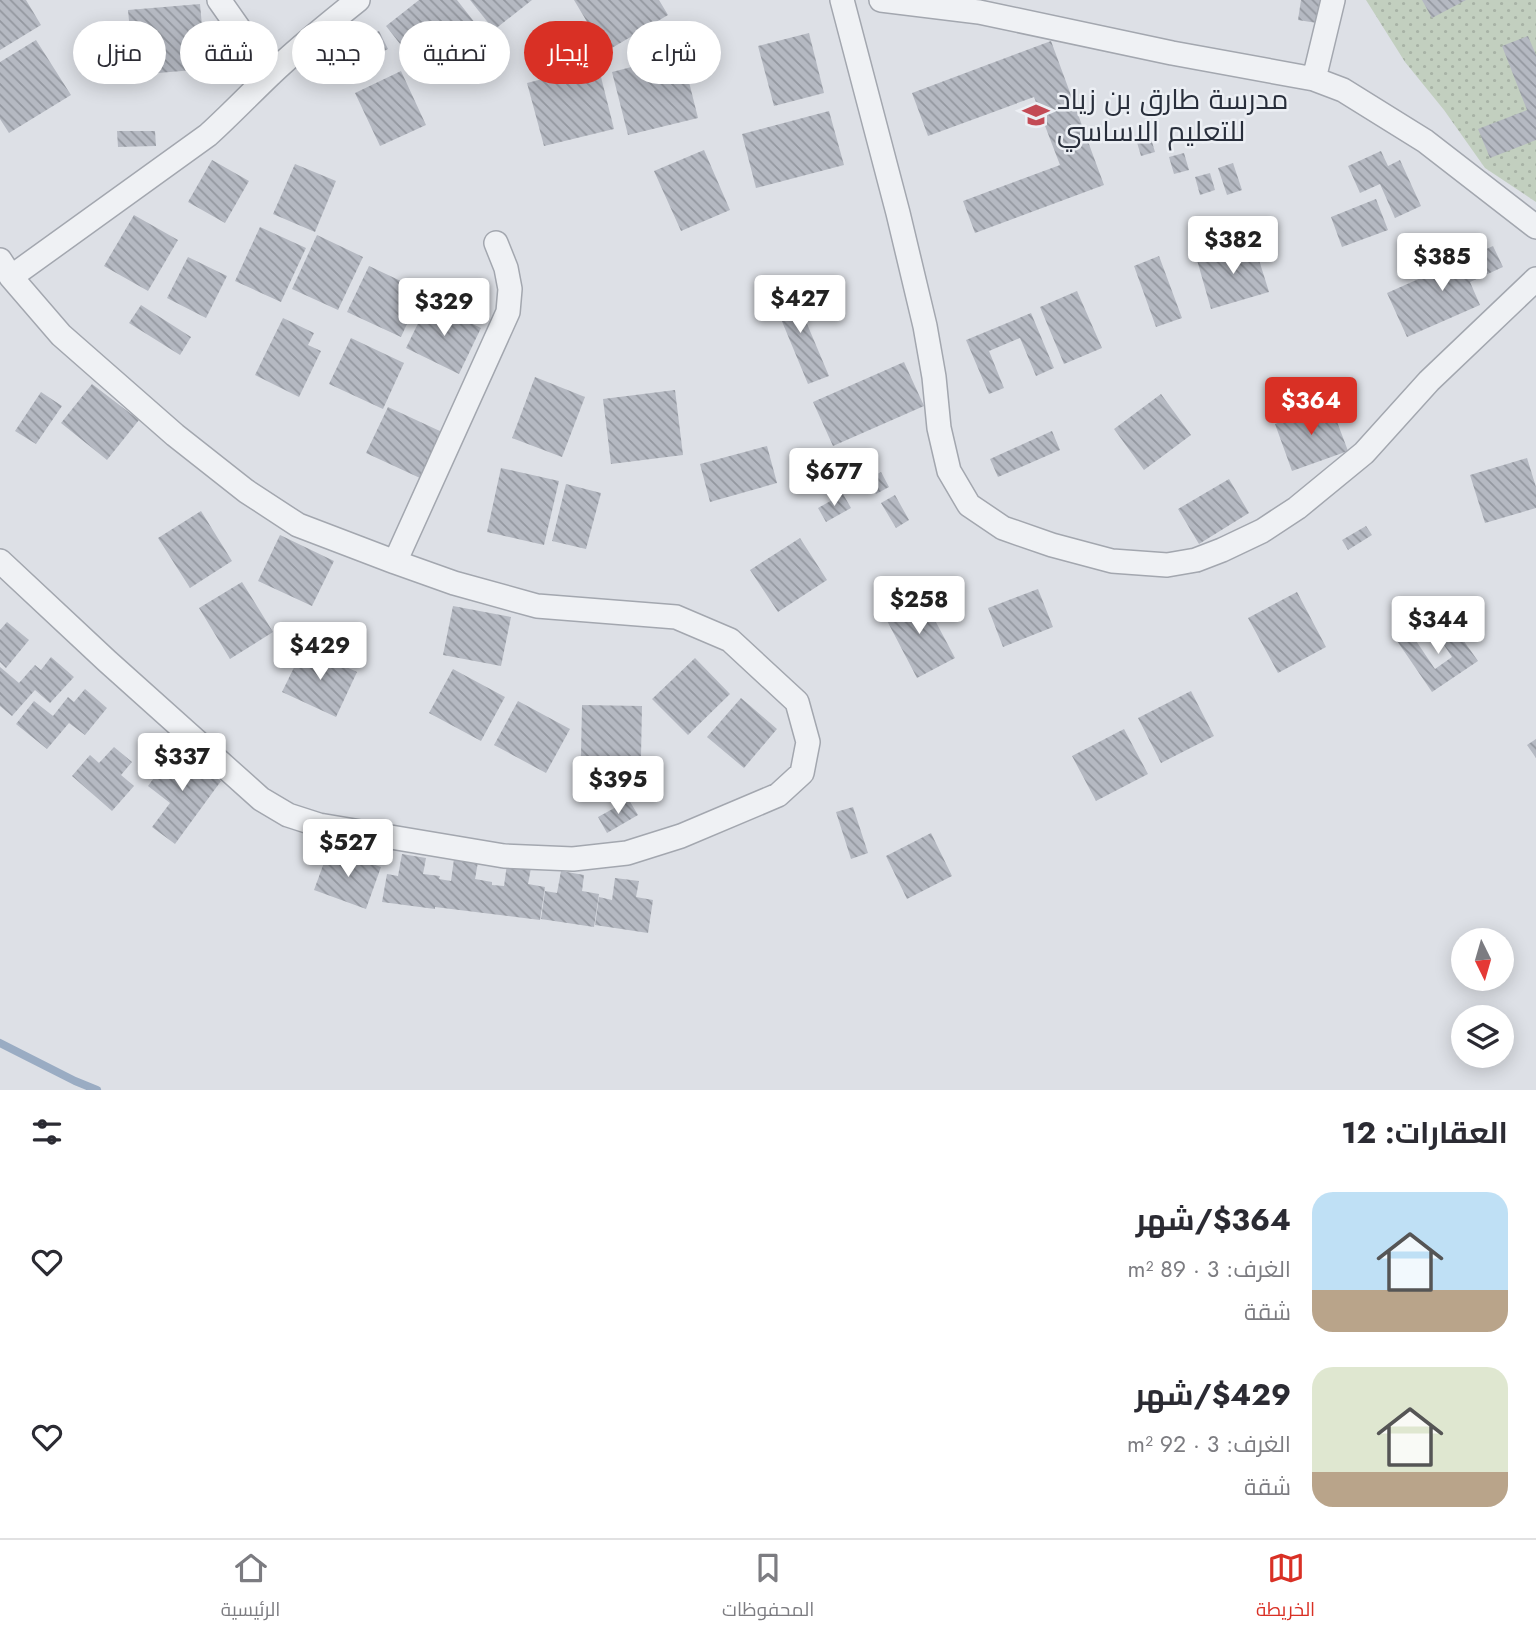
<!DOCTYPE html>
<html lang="ar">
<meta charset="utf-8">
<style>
body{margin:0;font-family:Jost,Cairo,sans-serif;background:#f2f2f3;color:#2b2b33;direction:rtl;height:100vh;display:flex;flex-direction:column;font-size:26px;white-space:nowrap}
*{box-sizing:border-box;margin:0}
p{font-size:23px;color:#7c7c81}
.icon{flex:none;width:38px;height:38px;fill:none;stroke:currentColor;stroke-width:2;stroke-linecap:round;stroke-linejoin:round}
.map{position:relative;height:1090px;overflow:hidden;direction:ltr}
.panel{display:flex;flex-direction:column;background:#fff;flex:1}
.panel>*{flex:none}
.top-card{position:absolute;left:21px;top:21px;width:700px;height:63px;direction:rtl;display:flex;gap:14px}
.needle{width:46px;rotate:175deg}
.buttons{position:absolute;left:1451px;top:928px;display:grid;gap:14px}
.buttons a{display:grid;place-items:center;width:63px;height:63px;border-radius:50%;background:#fff;box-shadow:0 4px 18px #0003;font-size:35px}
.price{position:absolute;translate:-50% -60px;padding:0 16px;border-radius:7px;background:#fff;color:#222;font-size:23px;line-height:46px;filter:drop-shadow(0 2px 4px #0008)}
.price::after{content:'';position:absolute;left:50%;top:42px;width:21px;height:16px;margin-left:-10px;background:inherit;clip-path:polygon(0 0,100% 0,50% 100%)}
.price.selected{background:#d93025;color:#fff}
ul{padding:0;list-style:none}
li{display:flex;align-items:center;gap:21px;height:175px;padding:0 28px}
li span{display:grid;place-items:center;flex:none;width:196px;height:140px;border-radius:21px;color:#555}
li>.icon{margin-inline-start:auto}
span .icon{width:84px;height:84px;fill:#fffc;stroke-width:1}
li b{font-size:30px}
h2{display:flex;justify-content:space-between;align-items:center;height:84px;padding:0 28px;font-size:30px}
.chip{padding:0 24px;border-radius:32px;background:#fff;box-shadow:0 4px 18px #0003;font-size:24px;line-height:63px}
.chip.selected{background:#d93025;color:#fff}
.dock{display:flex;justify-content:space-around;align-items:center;height:98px;border-top:2px solid #e1e1e2;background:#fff;font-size:19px;color:#7c7c81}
.dock a{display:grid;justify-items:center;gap:4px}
.dock .selected{color:#d93025}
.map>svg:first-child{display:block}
.park{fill:url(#park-dots)}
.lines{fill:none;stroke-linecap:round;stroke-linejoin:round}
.stream{stroke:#9aacc3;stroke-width:8}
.building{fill:url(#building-back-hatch)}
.street-casing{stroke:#a3a7af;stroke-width:26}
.street{stroke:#eff1f4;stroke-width:23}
.labels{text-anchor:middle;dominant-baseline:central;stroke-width:5;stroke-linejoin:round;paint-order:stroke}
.poi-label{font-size:28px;fill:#282e3b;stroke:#eceff4;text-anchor:start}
</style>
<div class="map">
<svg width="1536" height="1090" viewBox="0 0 1536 1090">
<defs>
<pattern id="park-dots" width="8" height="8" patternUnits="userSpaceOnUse" patternTransform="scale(1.75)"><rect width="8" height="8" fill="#c2cfbf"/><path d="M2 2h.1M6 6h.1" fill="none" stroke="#a7b2a5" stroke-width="1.8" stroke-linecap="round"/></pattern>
<pattern id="building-back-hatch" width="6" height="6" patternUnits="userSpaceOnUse" patternTransform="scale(1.75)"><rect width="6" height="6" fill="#b5b9c2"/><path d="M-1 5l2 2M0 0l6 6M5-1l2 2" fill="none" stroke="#93979f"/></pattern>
</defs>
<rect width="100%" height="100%" fill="#dde0e6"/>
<!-- park -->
<path class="park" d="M1366,0H1536V202L1485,168L1444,110L1405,62Z"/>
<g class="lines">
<!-- stream -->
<path class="stream" d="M0,1043L75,1081L97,1090"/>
</g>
<!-- building -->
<path class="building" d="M0,0H26L41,25L0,50Z
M419,0H457L483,33L426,77L386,26Z
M470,0H532L494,30Z
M574,0H659L668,15L605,52Z
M1301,0H1320L1317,23L1298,20Z
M1422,0H1466L1432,18Z
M200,4L206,69L134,75L128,10Z
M379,31L388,49L335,76L325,58Z
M809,33L824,93L774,106L758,46Z
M1528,36L1536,55V140L1490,158L1478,129L1527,110L1502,46Z
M36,40L71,95L9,133L0,119V62Z
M1051,41L1104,185L975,233L963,201L1060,165L1034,97L928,136L912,93Z
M682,54L698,118L628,135L612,72Z
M598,65L614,129L544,146L527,83Z
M401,71L426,125L380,146L355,93Z
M829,111L844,165L756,188L742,134Z
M117,131H155L156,146L118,147Z
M1150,135L1155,152L1141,156L1136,139Z
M704,150L730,210L681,231L654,171Z
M1381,151L1388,166L1400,160L1421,206L1395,218L1380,184L1360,193L1348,166Z
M1184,153L1189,170L1174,174L1169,157Z
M212,160L249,181L225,223L188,202Z
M1233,163L1242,190L1227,195L1218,168Z
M295,164L336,181L315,232L273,214Z
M1210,173L1215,190L1200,195L1195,177Z
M1376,199L1388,230L1342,247L1331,217Z
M134,215L178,240L148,291L104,266Z
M260,227L306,248L281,302L235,281Z
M317,235L363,257L338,310L292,289Z
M1254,244L1269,292L1211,309L1197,260Z
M1493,246L1503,267L1470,282L1480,305L1407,337L1387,293Z
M1159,256L1182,318L1156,327L1134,266Z
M188,257L227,276L206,318L167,298Z
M369,266L422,291L401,337L347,312Z
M791,286L829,376L808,384L771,295Z
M1077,291L1102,348L1064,364L1040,307Z
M428,303L481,328L459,374L406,348Z
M141,305L191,337L180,355L129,323Z
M1031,313L1054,368L1036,376L1020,338L989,351L1004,388L989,394L966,340Z
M283,318L314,333L308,345L321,351L299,397L255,375Z
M351,338L404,363L383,409L329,384Z
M904,362L924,406L833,446L813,402Z
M535,377L585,397L562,457L512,438Z
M92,384L139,420L107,460L61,423Z
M675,390L683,455L611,464L603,399Z
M41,392L62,406L36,444L15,431Z
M1161,394L1191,435L1144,470L1114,429Z
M1330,403L1348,451L1292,471L1275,424Z
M388,407L442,432L420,478L366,453Z
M1052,431L1060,450L998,477L990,459Z
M767,446L777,483L710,502L700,464Z
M1527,458L1536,487V508L1485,523L1470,475Z
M501,468L559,481L544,545L487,532Z
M881,472L889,487L876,494L867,479Z
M1229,479L1249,513L1199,544L1178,509Z
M566,484L601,493L586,549L552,541Z
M843,494L851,508L826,522L818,508Z
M895,495L909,520L896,528L881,503Z
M201,511L232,561L190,588L158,538Z
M1366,526L1372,535L1348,550L1342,540Z
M280,535L334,561L312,606L258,581Z
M800,538L827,580L778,612L750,570Z
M242,582L273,632L230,659L199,608Z
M1038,589L1053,627L1003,647L988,608Z
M1297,592L1326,647L1278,673L1248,618Z
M921,594L955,658L917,678L883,613Z
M453,606L511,617L501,666L443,655Z
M7,622L29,640L6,668L0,662V630Z
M1451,623L1478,661L1432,692L1393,635L1406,626L1435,669L1452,657L1436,633Z
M304,647L357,672L336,717L282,692Z
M51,657L74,677L50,703L35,690L12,716L0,706V667L19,683L35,665L41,670Z
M695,658L730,694L688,735L652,699Z
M453,669L505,697L481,741L429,713Z
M85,689L107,708L85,735L69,723L47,749L16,724L34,701L53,716L68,697L74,702Z
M1191,691L1214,736L1161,763L1138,718Z
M741,698L777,729L744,768L707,737Z
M518,701L570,729L546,773L494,745Z
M582,705L642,706L641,757L581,756Z
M1124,729L1148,774L1096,801L1072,756Z
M1536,739V758L1527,745Z
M114,747L132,762L121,775L134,786L112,811L72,776L90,755L99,763Z
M176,748L221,781L175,844L152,827L170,803L148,786Z
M629,800L638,815L607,833L598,817Z
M853,807L868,853L851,859L836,812Z
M931,833L952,876L907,899L886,856Z
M329,849L381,867L366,909L314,890Z
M402,854L426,858L423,874L440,876L439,879L451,881L454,859L478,862L475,879L492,882V885L504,886L507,864L531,868L528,884L545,887L540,920L435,907V909L382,902L387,874L398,876Z
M561,871L584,875L582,891L599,894L594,927L541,919L545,891L557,893Z
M615,878L639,881L636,897L653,900L648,933L595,925L599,897L612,900Z"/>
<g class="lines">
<!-- street casing -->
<g class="street-casing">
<path id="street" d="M219,0L271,74
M842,0L898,213L925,326L934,377L939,428L949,471L969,505L1003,528L1052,545L1112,561L1167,565L1196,560L1222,550L1262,531L1297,508L1364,453L1429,381L1536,279
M881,0L979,12L1172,53L1314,79L1343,90L1425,141L1536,227
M1314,79L1333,0
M0,260L11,277L61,335L175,435L246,491L298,525L395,562L454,583L537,606L676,617L730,640L797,702L808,742L802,773L778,795L681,836L627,853L573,859L504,856L319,825L288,815L261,799L107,661L0,561
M11,277L208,135C230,115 250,94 271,74C298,48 328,24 358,0
M395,562L508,312L510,289L506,268L496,243"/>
</g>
<!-- street -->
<use href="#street" class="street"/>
</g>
<!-- icons -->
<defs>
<g id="school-bare" transform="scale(2.1)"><path d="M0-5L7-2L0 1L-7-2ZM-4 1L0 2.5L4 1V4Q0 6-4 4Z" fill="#c34a55" stroke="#eceff4" stroke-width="2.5" paint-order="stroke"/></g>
</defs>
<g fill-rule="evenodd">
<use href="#school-bare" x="1036" y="115"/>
</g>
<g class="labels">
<!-- poi labels -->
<g class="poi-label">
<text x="1057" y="99">مدرسة طارق بن زياد<tspan x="1057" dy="32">للتعليم الاساسي</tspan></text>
</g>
</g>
</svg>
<div class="buttons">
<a><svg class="needle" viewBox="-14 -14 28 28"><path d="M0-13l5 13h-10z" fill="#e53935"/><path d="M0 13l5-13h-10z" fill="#7c7c81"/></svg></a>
<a><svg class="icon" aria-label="layers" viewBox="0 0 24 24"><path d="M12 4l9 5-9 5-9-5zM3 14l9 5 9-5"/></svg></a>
</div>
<b class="price" style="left:1233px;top:276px">$382</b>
<b class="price" style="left:1442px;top:293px">$385</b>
<b class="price" style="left:800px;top:335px">$427</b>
<b class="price" style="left:444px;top:338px">$329</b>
<b class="price selected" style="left:1311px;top:437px">$364</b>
<b class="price" style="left:834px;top:508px">$677</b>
<b class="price" style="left:919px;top:636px">$258</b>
<b class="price" style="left:1438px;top:656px">$344</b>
<b class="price" style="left:320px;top:682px">$429</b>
<b class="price" style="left:182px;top:793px">$337</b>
<b class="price" style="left:618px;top:816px">$395</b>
<b class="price" style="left:348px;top:879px">$527</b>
<div class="top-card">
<a class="chip">شراء</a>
<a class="chip selected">إيجار</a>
<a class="chip">تصفية</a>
<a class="chip">جديد</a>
<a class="chip">شقة</a>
<a class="chip">منزل</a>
</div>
</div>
<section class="panel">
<h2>العقارات: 12<svg class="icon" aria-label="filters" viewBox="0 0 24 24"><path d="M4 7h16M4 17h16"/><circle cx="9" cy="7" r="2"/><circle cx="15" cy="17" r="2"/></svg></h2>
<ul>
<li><span style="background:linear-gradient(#bfe0f5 70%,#b9a48a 0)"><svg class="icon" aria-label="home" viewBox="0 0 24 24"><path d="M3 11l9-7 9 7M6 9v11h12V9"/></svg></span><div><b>$364/شهر</b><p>الغرف: 3 · 89 m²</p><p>شقة</p></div><svg class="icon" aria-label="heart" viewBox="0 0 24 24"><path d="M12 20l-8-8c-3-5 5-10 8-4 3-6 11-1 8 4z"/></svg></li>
<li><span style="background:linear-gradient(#dfe7d0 75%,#b9a48a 0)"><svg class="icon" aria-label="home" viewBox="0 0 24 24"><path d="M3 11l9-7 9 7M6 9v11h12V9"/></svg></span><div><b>$429/شهر</b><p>الغرف: 3 · 92 m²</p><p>شقة</p></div><svg class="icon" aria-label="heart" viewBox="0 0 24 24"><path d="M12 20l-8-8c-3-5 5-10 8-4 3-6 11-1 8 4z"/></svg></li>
</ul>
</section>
<nav class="dock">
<a class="selected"><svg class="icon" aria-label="map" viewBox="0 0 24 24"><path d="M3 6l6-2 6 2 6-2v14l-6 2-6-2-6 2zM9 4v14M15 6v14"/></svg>الخريطة</a>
<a><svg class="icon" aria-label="saved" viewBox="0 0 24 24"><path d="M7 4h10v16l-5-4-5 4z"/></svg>المحفوظات</a>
<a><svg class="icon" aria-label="home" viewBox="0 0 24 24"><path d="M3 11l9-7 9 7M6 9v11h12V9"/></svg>الرئيسية</a>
</nav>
